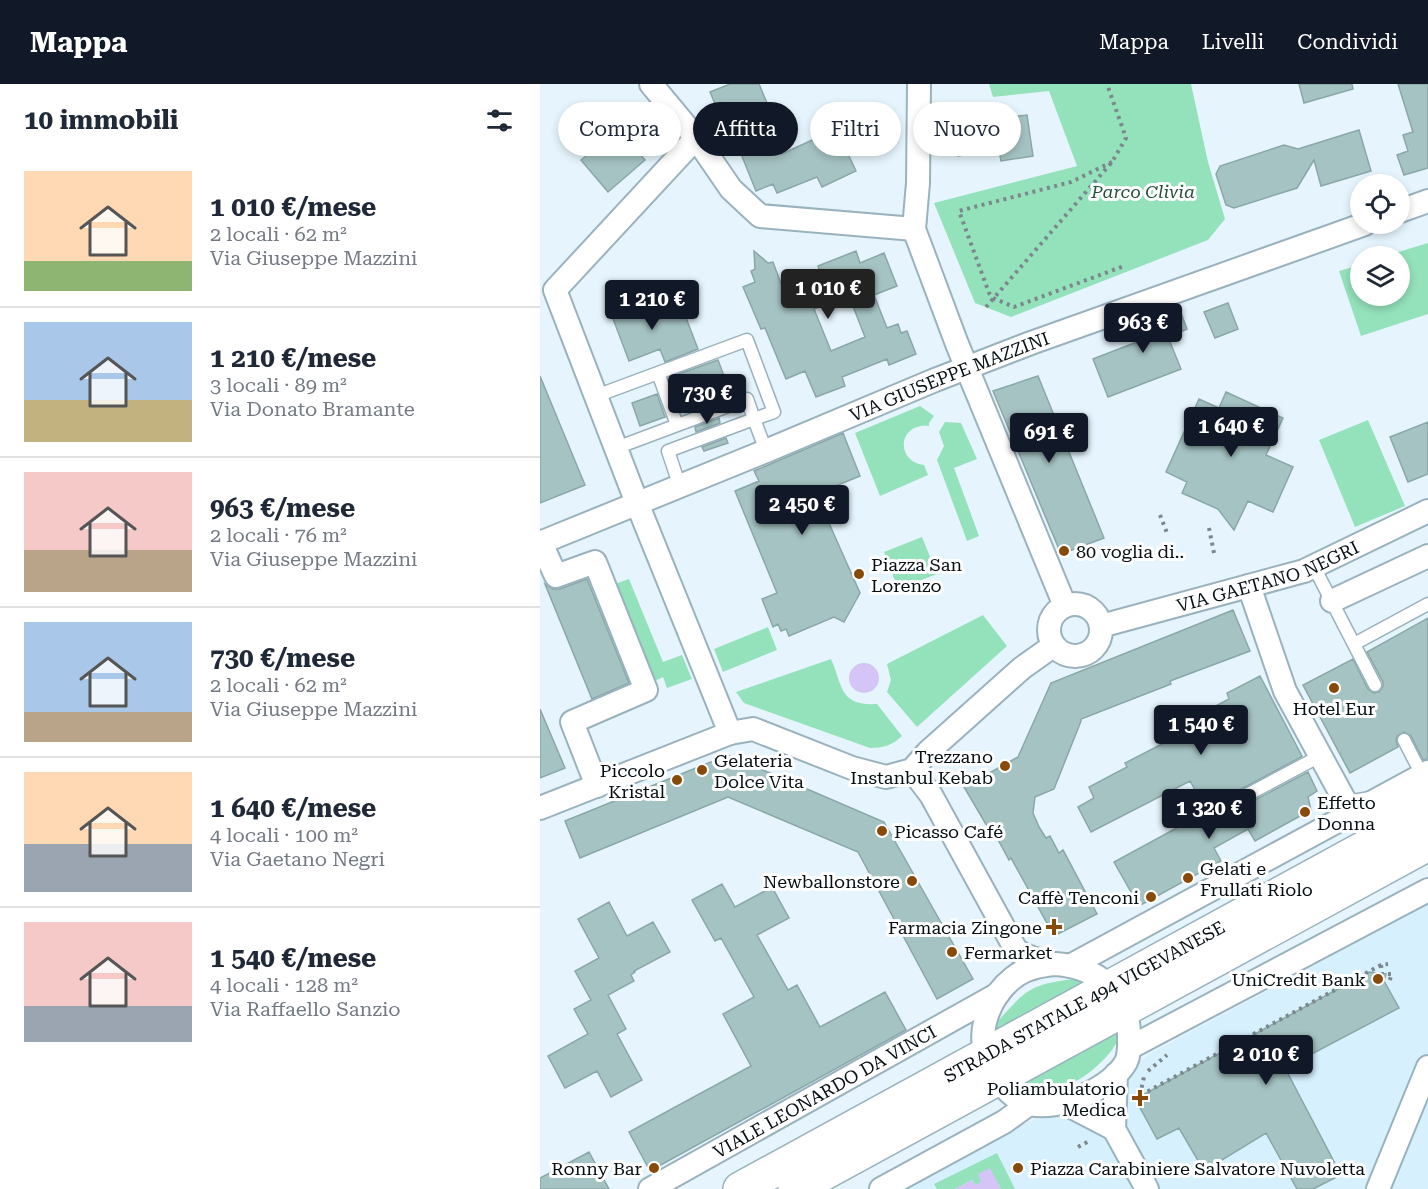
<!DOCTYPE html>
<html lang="it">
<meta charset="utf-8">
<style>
body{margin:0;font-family:"Roboto Serif",serif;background:#f6f6f7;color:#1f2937;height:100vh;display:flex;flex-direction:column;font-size:22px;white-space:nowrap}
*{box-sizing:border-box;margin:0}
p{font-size:20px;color:#747a83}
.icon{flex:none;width:33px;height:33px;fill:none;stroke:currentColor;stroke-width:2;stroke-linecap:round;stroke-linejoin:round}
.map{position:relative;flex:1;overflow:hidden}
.drawer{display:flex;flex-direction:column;background:#fff;width:540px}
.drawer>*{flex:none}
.top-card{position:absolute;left:18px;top:18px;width:570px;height:54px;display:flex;gap:12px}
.buttons{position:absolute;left:810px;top:90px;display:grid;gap:12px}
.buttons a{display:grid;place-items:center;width:60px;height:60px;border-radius:50%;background:#fff;box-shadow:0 3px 9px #0003;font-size:30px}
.price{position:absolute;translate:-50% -51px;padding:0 14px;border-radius:6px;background:#111827;color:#fff;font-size:20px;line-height:39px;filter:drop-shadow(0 2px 3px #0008)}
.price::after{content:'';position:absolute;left:50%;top:36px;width:18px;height:14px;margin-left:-9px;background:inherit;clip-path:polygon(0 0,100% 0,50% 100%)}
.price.on{background:#222;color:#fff}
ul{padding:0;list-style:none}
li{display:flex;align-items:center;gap:18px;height:150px;padding:0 24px}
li+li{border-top:2px solid #e0e1e3}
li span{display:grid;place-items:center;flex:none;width:168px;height:120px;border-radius:0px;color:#555}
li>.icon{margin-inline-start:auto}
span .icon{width:72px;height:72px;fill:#fffc;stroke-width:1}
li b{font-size:26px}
h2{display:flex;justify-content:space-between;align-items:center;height:72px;padding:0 24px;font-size:26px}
.pill{padding:0 21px;border-radius:27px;background:#fff;box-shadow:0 3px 9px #0003;font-size:21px;line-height:54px}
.pill.on{background:#111827;color:#fff}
header{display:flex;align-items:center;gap:36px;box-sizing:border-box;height:84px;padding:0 30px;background:#111827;color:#fff}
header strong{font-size:28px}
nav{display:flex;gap:33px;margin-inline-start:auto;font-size:21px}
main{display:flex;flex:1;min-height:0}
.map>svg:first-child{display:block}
.built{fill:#d6f0fe}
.green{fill:#94e2bc}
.water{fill:#d5c5f7}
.building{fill:#a6c3c3;stroke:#8aa7a7;stroke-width:1.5;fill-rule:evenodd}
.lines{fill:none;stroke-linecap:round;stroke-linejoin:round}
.lane-casing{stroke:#9ab2be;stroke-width:15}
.street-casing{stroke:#9ab2be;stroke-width:26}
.primary-casing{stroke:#9ab2be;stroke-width:36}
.path{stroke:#7b878d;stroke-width:4;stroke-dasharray:3 4.5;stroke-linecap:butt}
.lane{stroke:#fff;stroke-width:12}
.street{stroke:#fff;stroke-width:22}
.primary{stroke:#fff;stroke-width:33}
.poi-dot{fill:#874a08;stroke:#fff;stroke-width:2}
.labels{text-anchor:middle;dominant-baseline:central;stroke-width:6;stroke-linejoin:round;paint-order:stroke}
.park-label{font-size:18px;font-style:italic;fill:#244f3c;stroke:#fff}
.street-label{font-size:18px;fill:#060f13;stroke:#fff}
.poi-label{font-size:18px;fill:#060f13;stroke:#fff;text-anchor:start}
</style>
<header>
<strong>Mappa</strong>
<nav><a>Mappa</a><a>Livelli</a><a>Condividi</a></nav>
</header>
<main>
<section class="drawer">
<h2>10 immobili<svg class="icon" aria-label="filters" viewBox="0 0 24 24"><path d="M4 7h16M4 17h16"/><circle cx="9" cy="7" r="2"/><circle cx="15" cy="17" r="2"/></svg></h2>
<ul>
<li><span style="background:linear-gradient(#ffd9b3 75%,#8fb573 0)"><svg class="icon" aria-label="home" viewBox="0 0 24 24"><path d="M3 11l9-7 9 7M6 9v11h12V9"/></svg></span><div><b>1 010 €/mese</b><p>2 locali · 62 m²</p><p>Via Giuseppe Mazzini</p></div></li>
<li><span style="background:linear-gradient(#a9c7e8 65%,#c2b280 0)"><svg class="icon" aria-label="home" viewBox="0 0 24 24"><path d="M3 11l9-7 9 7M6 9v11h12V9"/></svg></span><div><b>1 210 €/mese</b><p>3 locali · 89 m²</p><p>Via Donato Bramante</p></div></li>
<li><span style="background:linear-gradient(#f6c9c9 65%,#b9a48a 0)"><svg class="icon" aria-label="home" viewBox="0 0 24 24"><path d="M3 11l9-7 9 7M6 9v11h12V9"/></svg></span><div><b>963 €/mese</b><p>2 locali · 76 m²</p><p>Via Giuseppe Mazzini</p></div></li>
<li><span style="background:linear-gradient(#a9c7e8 75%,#b9a48a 0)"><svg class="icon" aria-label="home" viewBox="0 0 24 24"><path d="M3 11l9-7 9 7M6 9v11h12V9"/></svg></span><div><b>730 €/mese</b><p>2 locali · 62 m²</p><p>Via Giuseppe Mazzini</p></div></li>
<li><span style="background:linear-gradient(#ffd9b3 60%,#9aa5b1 0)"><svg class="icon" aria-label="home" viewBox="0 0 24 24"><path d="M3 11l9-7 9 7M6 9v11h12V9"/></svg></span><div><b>1 640 €/mese</b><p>4 locali · 100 m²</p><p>Via Gaetano Negri</p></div></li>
<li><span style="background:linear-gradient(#f6c9c9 70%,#9aa5b1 0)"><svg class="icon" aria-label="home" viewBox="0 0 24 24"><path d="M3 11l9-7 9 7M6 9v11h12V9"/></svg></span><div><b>1 540 €/mese</b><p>4 locali · 128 m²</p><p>Via Raffaello Sanzio</p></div></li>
</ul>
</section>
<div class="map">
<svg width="888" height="1105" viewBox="0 0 888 1105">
<rect width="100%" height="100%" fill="#e6f5fd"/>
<!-- built -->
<path class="built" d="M888,820V1105H352L506,1030L519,1029L541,1034L579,1013L582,1002L596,980L610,970Z"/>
<!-- green -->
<path class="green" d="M449,0H651L668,78L685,135L668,156L471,233L435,219L394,119L537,82L509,7L453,13Z
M888,159V230L821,252L799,187L820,181V212H860V172H845Z
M380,322L394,332L389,339V342C359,338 354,377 384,381L388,391L340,412L315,349Z
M828,336L865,422L815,443L779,356Z
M405,338L421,339L437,375L414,384L439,452L427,457L397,376L404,362L399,348Z
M382,453L397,490L358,505L344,468Z
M89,495L123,578L142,571L152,595L127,604L123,593L111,599L72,501Z
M443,531L467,562L377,643L347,608L351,596L347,580Z
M228,543L237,566L183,588L174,565Z
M291,575C303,602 299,622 337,620L362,652C353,661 343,664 330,664L204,619L196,608Z
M540,894L547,898L458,948L456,940L458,937C490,901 492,901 540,894Z
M575,947L578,954C576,967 548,992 536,997C527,1000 517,1000 507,1001C497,1002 489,1004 483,994Z
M457,1069L475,1105H461L449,1084L442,1098L435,1101L432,1096L415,1105H397L394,1100Z"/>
<!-- water -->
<path class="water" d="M309 594a15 15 0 1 1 30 0a15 15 0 1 1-30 0Z
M450,1084L461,1105H415L432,1096L435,1101L441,1098L438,1090Z"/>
<!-- building -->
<path class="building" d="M190,0H219L233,33L228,35L242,70L296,45L316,87L282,103L277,93L237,109L233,100L216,107L193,50L188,51L170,8Z
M759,0H812L813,5L764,19Z
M858,0H888V84L864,91L857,71L868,67L863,51L873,48Z
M460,26L461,34L487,31L493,72L461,77L459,66L418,72L412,33Z
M78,45L105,76L68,108L41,76Z
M819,46L831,87L781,102L774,76L757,104L694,124L686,121L676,90L680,82L744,61L758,65Z
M214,167L228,179L233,178L243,205L281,191L278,182L316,167L320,179L344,169L357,202L334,211L347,244L358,240L361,249L367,247L376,270L349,281L347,275L302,293L305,302L276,313L265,287L246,295L225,244L221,245L203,203L215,198L211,187L215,185ZM309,212L325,253L291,267L274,225Z
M104,211L114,237L143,226L158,265L125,278L120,265L89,277L69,224Z
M688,219L698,245L675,254L664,228Z
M638,221L647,245L628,253L641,285L568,313L553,275L602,256L594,237Z
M178,276L184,292L166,299L173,319L149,328L148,325L141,328L130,293Z
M0,292L45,401L0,419Z
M498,292L564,454L521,470L453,307Z
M686,308L743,334L726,371L753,383L733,428L708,417L694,446L678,425L642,409L647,398L626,388L659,315L679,324Z
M117,310L125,333L100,342L92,319Z
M179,334L180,339L156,348L155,343Z
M888,338V390L868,398L850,353Z
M303,349L320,392L276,410L320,509L304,538L294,533L249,552L246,545L241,547L238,540L233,543L222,515L237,509L195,407L219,397L214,387Z
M186,354L188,359L164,367L162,363Z
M47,495L89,599L52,615L5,500L13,505H20Z
M693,526L710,567L630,597L631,600L541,635V637L514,705L495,713L493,729L499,743L506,754L510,752L519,769L523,766L557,830L514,852L471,774L469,776L450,741L447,742L424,703L478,673L511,599Z
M888,534V675L883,676L871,652L864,648L857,652L856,656L858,663L810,689L763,601L813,575L828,605L834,609L839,608L843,602V598L827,568Z
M720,592L762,672L761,673L679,717L675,713L668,712L663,720L650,697L551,748L538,723L554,714L549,703L587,683L585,679L624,659L617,646L656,626L659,631L689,615L687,609Z
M0,625L25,684L0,694Z
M188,671L344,738L433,895L397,915L318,768L188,713L40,774L25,737Z
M768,688L777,707L768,713L771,726L715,757L708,745L674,764L681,777L599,822L574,778L666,728L671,735H679Z
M182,800L195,823L232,803L249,834L217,851L248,906L257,901L280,943L345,908L366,946L110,1087L89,1048L211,982L183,930L214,913L181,854L175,857L152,816Z
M69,818L87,852L113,838L130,868L94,887L95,888L91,891L94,897L68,911L86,945L77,950L102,996L71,1013L57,987L25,1004L8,972L48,950L34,925L51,916L35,887L59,874L38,835Z
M829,888L846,890L844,897L859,924L745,984L801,1091L773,1105H757L726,1049L664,1087L639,1044L617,1055L598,1020L599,1013Z
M49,1068L69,1105H0V1094Z"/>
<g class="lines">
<!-- lane casing -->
<g class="lane-casing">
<path id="lane" d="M118,289L137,341
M56,312L207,256L234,328L214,335L207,315L76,364
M140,403L128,367L214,335L226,367
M774,483L835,601
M814,560L888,520
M864,656L882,691
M671,720L675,728L780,672"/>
</g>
<!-- street casing -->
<g class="street-casing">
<g id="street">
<path d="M111,0L156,54L191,105L220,132L374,145"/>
<path d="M379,0L378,99L374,145L417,260L525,522"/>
<path d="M156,54L15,206L97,419L190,649"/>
<path d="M860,127L888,117"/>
<path id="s1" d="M0,459L226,367L395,296L491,259L825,140"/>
<path d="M1,459L16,492L55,478L106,606L32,638L57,702"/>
<path d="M709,502L745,607L811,728"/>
<path d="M792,517L888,472"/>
<circle cx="535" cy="546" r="26"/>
<path id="s2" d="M561,542L764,487L888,427"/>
<path d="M372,686L391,711L476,866L484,871L510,880"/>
<path d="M0,724L190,649L213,645L312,684L346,693L372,686L388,668L482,584L513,562"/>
<path d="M516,880C556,883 589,908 589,951C589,960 590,970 586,978C571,1005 519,1027 490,1020C475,1017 461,1001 454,988C452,982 448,977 446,971C437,944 451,911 473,894C485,884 502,881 516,880Z"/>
<path d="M532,881L888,688"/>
<path d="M589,964L888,806"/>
<path d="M576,990L574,1045L607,1105"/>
<path d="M524,1019L574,1045"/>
<path id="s3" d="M110,1105L458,910"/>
<path d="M341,1105L464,1038L489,1020"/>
<path d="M838,1105L888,983"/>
</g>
</g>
<!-- primary casing -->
<g class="primary-casing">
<g id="primary">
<path d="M811,728L888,714"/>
<path id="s4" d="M200,1105L888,729"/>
<path d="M255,1105L888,760"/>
</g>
</g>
<!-- path -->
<path class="path" d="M572,78L531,98L419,127L449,209L453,214L474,223L584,182
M446,223L572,78L586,54L567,0
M620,431L627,449
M669,444L674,469
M841,881L842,890H852L849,898
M608,987L627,971
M600,1011L604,993
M601,1011L841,881L848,880
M538,1063L551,1056"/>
<!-- lane -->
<use href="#lane" class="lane"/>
<!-- street -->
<use href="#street" class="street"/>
<!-- primary -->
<use href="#primary" class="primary"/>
</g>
<!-- markers -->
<g class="poi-dot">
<circle cx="524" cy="467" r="6"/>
<circle cx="319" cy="490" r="6"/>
<circle cx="794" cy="604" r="6"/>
<circle cx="465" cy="682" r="6"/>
<circle cx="162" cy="686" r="6"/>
<circle cx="137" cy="696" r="6"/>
<circle cx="765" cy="728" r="6"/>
<circle cx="342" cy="747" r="6"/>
<circle cx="648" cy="794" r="6"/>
<circle cx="372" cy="797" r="6"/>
<circle cx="611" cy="813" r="6"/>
<path d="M511 834h6v6h6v6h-6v6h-6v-6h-6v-6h6z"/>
<circle cx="412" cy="868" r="6"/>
<circle cx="838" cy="895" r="6"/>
<path d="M597 1005h6v6h6v6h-6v6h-6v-6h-6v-6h6z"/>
<circle cx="114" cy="1084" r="6"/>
<circle cx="478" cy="1084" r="6"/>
</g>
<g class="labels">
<!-- park labels -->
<g class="park-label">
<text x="603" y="107">Parco Clivia</text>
</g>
<!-- street labels -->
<g class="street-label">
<text stroke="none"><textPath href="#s1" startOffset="442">VIA GIUSEPPE MAZZINI</textPath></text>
<text stroke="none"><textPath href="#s2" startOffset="174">VIA GAETANO NEGRI</textPath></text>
<text stroke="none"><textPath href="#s4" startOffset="392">STRADA STATALE 494 VIGEVANESE</textPath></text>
<text stroke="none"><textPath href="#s3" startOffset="200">VIALE LEONARDO DA VINCI</textPath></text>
</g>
<!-- poi labels -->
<g class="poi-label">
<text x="536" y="467">80 voglia di..</text>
<text x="331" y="480">Piazza San<tspan x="331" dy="21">Lorenzo</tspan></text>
<text x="794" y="624" text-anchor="middle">Hotel Eur</text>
<text x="453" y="672" text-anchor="end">Trezzano<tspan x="453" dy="21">Instanbul Kebab</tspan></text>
<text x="174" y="676">Gelateria<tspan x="174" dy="21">Dolce Vita</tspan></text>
<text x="125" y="686" text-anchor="end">Piccolo<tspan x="125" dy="21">Kristal</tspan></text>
<text x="777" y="718">Effetto<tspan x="777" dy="21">Donna</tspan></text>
<text x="354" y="747">Picasso Café</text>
<text x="660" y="784">Gelati e<tspan x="660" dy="21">Frullati Riolo</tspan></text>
<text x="360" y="797" text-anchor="end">Newballonstore</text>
<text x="599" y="813" text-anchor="end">Caffè Tenconi</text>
<text x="502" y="843" text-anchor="end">Farmacia Zingone</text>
<text x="424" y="868">Fermarket</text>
<text x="826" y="895" text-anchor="end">UniCredit Bank</text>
<text x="586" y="1004" text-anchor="end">Poliambulatorio<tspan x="586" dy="21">Medica</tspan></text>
<text x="102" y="1084" text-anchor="end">Ronny Bar</text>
<text x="490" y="1084">Piazza Carabiniere Salvatore Nuvoletta</text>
</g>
</g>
</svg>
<div class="buttons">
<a><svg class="icon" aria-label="locate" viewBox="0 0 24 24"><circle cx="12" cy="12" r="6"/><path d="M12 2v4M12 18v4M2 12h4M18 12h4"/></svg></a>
<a><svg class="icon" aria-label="layers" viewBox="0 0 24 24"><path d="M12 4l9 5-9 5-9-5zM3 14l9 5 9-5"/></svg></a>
</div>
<b class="price on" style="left:288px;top:236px">1 010 €</b>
<b class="price" style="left:112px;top:247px">1 210 €</b>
<b class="price" style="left:603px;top:270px">963 €</b>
<b class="price" style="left:167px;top:341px">730 €</b>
<b class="price" style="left:691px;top:374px">1 640 €</b>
<b class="price" style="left:509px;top:380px">691 €</b>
<b class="price" style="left:262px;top:452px">2 450 €</b>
<b class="price" style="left:661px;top:672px">1 540 €</b>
<b class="price" style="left:669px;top:756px">1 320 €</b>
<b class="price" style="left:726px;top:1002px">2 010 €</b>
<div class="top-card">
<a class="pill">Compra</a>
<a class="pill on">Affitta</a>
<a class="pill">Filtri</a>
<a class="pill">Nuovo</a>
</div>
</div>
</main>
